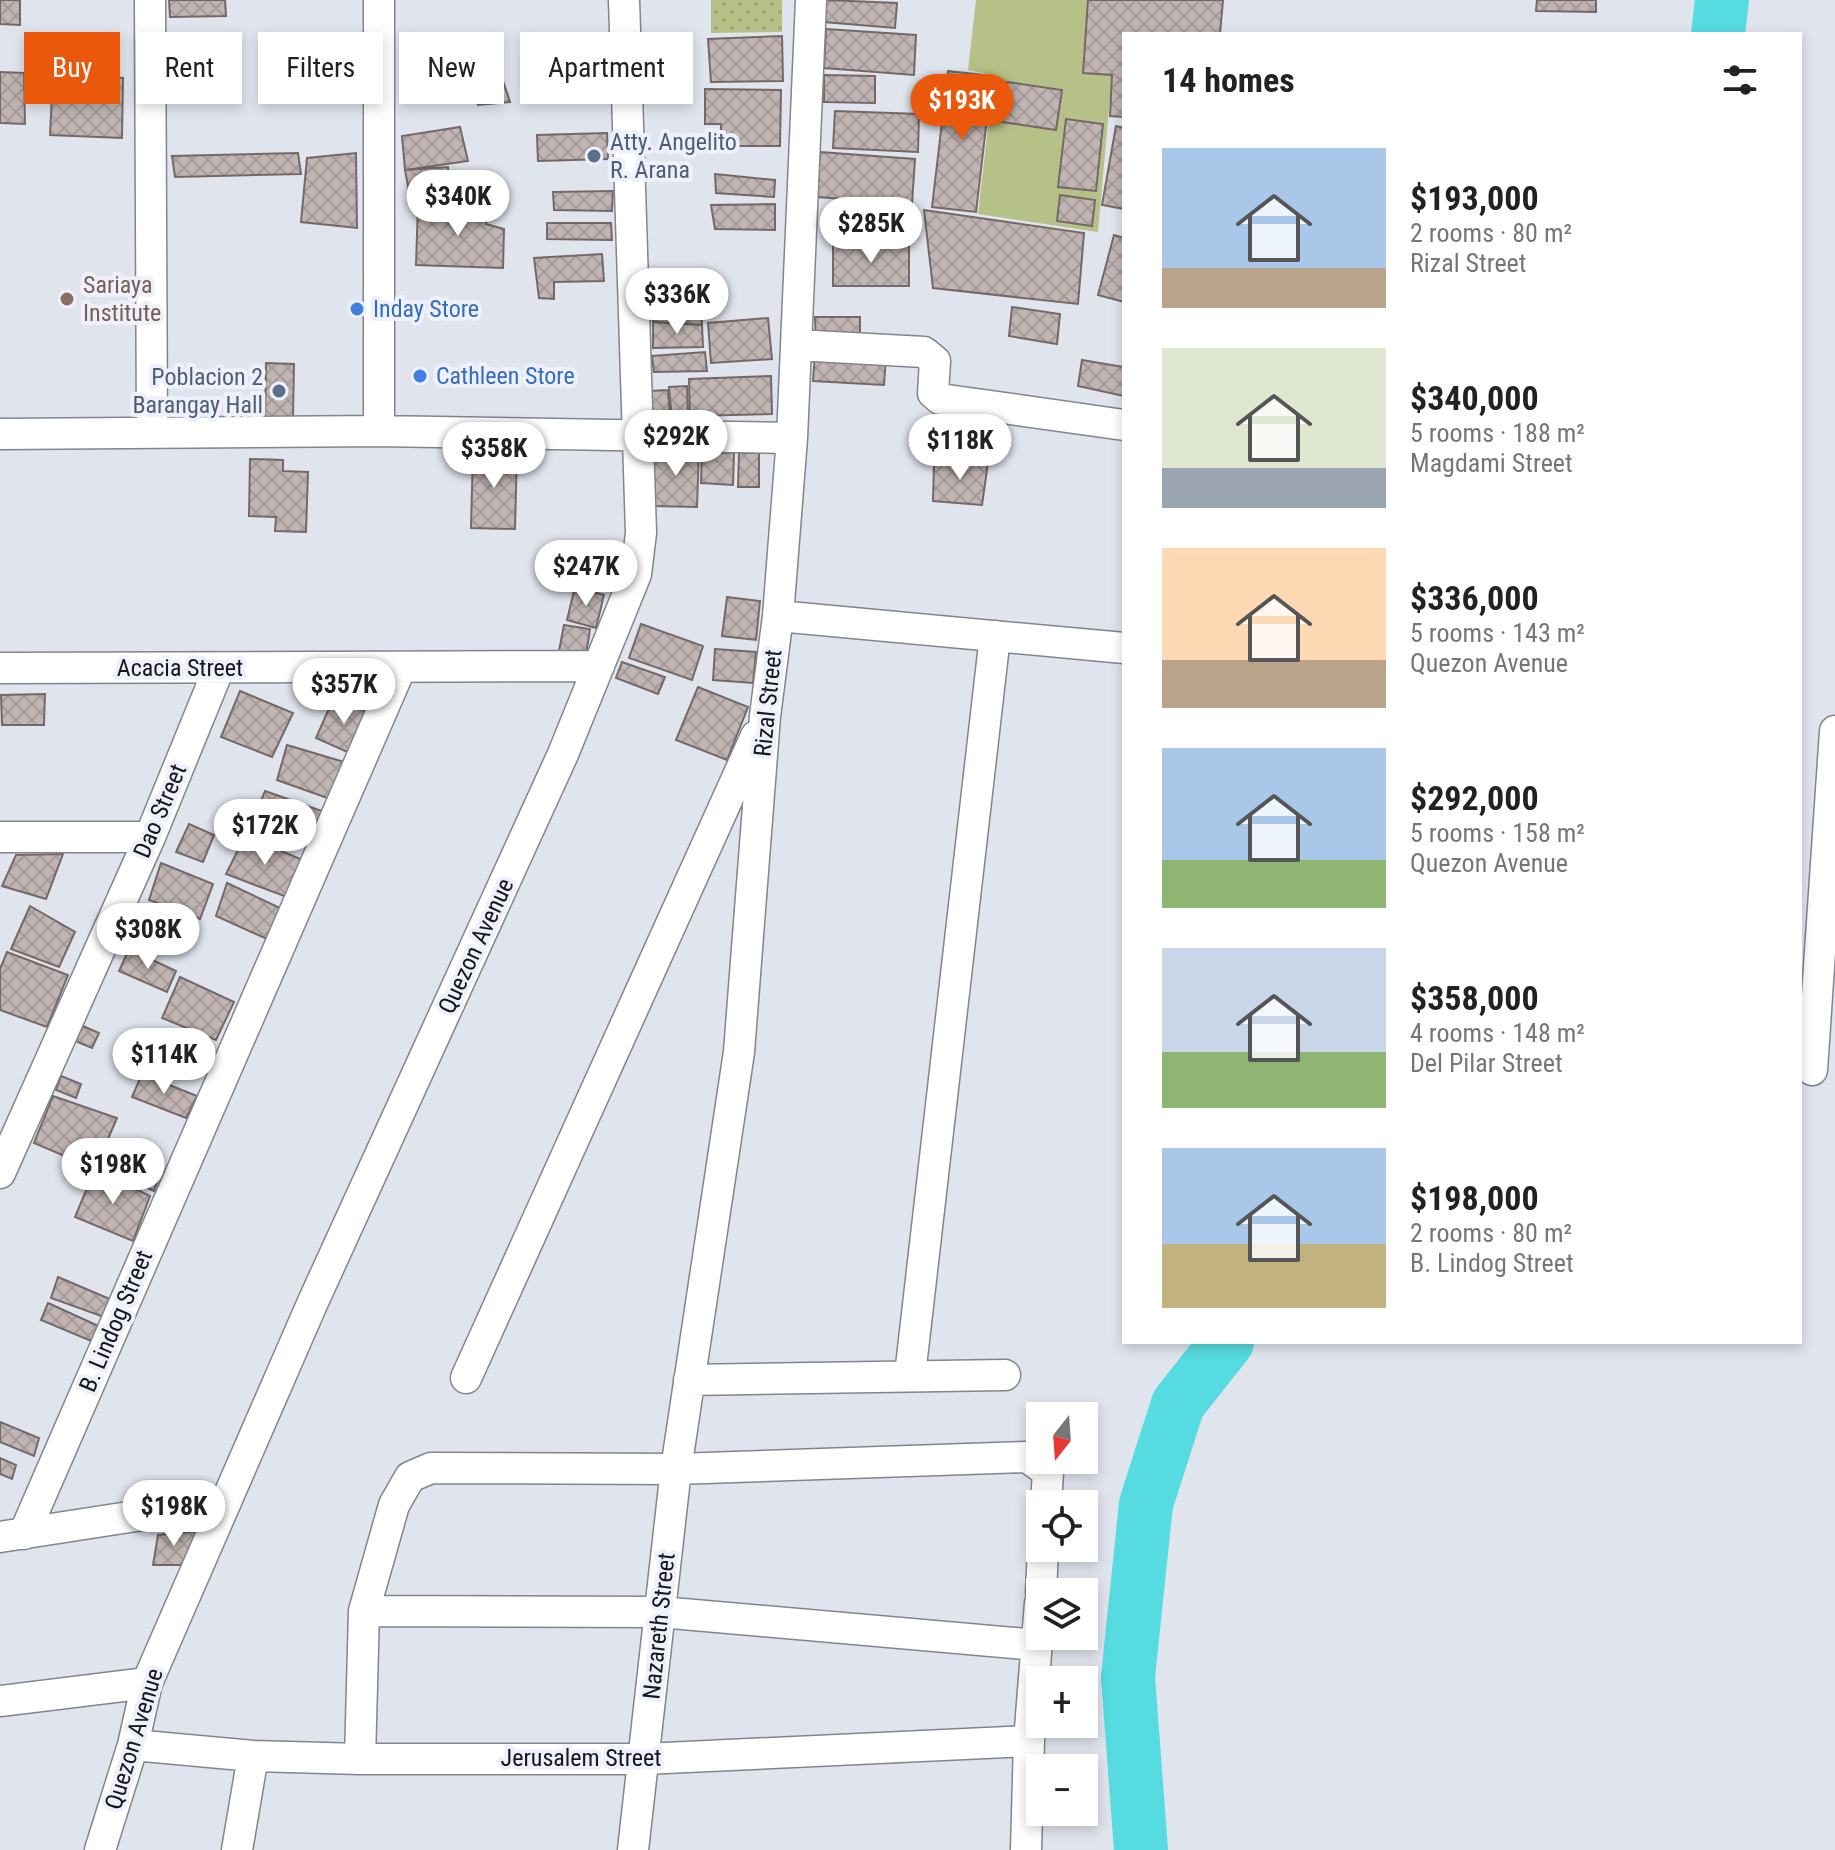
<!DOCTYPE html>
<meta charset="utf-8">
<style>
body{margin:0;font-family:"Roboto Condensed",sans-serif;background:#f6f6f6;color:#222;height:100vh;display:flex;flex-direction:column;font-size:30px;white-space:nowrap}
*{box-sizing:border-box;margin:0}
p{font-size:26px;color:#767676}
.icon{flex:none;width:44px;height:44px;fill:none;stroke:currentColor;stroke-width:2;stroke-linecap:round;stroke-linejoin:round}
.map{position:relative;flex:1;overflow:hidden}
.panel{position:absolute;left:1122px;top:32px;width:680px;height:1312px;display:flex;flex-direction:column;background:#fff;border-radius:0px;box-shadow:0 4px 12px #0003}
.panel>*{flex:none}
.top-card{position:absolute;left:24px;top:32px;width:760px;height:72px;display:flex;gap:16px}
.needle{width:52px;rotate:197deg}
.buttons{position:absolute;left:1026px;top:1402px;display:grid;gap:16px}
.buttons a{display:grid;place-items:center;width:72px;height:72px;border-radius:0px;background:#fff;box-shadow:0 4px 12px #0003;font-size:40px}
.price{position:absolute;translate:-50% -68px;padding:0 18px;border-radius:28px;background:#fff;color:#222;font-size:26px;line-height:52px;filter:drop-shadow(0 2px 4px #0008)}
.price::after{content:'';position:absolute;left:50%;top:48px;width:24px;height:18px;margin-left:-12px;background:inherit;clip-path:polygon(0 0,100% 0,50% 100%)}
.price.active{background:#ea580c;color:#fff}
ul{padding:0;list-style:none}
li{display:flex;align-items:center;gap:24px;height:200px;padding:0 40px}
li span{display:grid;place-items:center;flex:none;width:224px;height:160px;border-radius:0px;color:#555}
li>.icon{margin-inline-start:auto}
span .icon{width:96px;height:96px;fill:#fffc;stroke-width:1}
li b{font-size:34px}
h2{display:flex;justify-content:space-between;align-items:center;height:96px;padding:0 40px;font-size:34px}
.chip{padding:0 28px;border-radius:0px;background:#fff;box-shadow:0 4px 12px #0003;font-size:28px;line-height:72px}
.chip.active{background:#ea580c;color:#fff}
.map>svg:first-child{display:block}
.grass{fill:url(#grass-dots)}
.green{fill:#b6c188}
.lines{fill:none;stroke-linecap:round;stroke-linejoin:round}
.river{stroke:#56dce0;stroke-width:54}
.building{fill:url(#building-cross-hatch);stroke:#746968;stroke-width:2}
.minor-casing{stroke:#82858e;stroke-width:33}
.minor{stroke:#fff;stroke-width:30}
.service-dot{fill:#5c6f8a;stroke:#eef1fb;stroke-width:3}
.education-dot{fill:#8d6e63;stroke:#eef1fb;stroke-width:3}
.shop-dot{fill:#3f7fe0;stroke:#eef1fb;stroke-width:3}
.labels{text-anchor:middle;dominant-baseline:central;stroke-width:8;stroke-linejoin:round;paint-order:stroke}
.service-label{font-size:24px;fill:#4e5e75;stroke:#eef1fb;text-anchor:start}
.education-label{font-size:24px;fill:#785e54;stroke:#eef1fb;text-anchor:start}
.shop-label{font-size:24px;fill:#366cbe;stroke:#eef1fb;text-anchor:start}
.street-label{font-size:24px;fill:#15171a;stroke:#eef1fb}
</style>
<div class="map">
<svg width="1835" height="1850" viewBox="0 0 1835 1850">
<defs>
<pattern id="grass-dots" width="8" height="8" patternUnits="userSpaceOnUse" patternTransform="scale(2)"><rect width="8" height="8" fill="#b6c188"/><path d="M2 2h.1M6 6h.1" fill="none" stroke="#9ca575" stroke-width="1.8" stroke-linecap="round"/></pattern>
<pattern id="building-cross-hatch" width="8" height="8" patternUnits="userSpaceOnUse" patternTransform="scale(2)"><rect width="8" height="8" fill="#c0b5b3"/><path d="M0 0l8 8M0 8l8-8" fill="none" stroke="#a49b99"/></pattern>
</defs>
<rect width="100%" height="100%" fill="#e0e4ed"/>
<!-- grass -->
<path class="grass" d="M711,0H782V32L711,33Z"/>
<!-- green -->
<path class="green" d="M976,0H1088L1112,75L1098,232L978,214L994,75L968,70Z"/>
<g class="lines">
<!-- river -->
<path class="river" d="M1718,34L1722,0
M1141,1850L1128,1677L1146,1504L1178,1404L1227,1342"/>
</g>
<!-- building -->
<path class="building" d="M0,0H20V25L0,24Z
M169,0H225L226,16L170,17Z
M826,0L897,3L895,28L824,22Z
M1088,0H1223L1220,34H1124V117L1110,116L1112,75L1083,73Z
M1537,0H1596V12L1536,11Z
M826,29L916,35L914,75L824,68Z
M782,36L783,81L711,82L708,39Z
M498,66L510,102L478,105L469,72Z
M948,71L992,76L976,212L932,207Z
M0,72L24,73L25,124L0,123Z
M53,74L123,78L122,138L50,135Z
M824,75L875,76V103L824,102Z
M1007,82L1062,90L1056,130L1002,122Z
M705,89L781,90L780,146H721V124H705Z
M835,111L919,114L918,152L833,148Z
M1066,119L1103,124L1096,191L1058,187Z
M1116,126L1124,128V209L1102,205Z
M460,127L468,161L405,170L402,136Z
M607,133L608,159L538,161L537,135Z
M820,152L915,159L912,204L817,197Z
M298,153L301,174L175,177L172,156Z
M356,153L357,228L301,222L307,158Z
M448,167L450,196L410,197L405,170Z
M715,174L775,180L774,197L716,193Z
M613,191L612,211L554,210L553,192Z
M1060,195L1095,200L1092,226L1057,221Z
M418,203L487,208L486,224L504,229L503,268L416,265Z
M835,203L905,205L904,235L834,233Z
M775,204V230L715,229L711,205Z
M924,210L1084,233L1078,304L933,288Z
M547,223H611L612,240L547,239Z
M1114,235L1124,238V302L1098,295Z
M833,244H909V286H833Z
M602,254L604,281L554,282V299L539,298L534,258Z
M701,299L702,325L653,322L655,301Z
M1012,307L1060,314L1057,344L1009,336Z
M815,317H860V341L816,342Z
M768,318L772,359L711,363L708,323Z
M653,322L702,325L703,347L653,348Z
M705,352L707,371L654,372L652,356Z
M815,353L886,357L884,385L813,381Z
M1082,360L1124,367V396L1078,386Z
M266,363L294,364L293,417H265Z
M771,376L772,414L690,416L689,379Z
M687,386L688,419L672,420L669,387Z
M668,390L670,419L652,420L650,391Z
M654,449L699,450L697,507L653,506Z
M473,451L517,452L515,529L471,528Z
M702,452L734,453L733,485L701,483Z
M739,453H759V487H738Z
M250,459L283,460V471L308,472L306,532L275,531L276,517L249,516Z
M934,462L988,463L982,505L933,501Z
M575,587L604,595L596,628L567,620Z
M727,597L760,601L756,640L722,636Z
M641,624L703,646L692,680L629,658Z
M564,625L590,629L586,655L559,651Z
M715,649L756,652L753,683L713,680Z
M622,662L665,677L658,694L616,678Z
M698,687L748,707L727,760L676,740Z
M240,691L293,713L272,757L221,737Z
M45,694L44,725H2L1,695Z
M334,697L371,714L354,755L316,738Z
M287,745L344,762L333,800L277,780Z
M265,791L322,811L309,844L252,823Z
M189,824L214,835L203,862L176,852Z
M245,836L303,860L287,897L226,874Z
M63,854L46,899L2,886L16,855Z
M161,863L213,884L200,919L149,900Z
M227,883L280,908L267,939L216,916Z
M30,906L75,932L59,967L11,949Z
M129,949L176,971L167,992L119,971Z
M7,952L68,975L47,1027L0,1010V969Z
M180,977L234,1002L216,1040L162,1018Z
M83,1026L99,1033L92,1048L75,1041Z
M142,1074L197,1096L186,1118L132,1097Z
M61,1076L81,1084L76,1098L56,1090Z
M53,1096L117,1118L95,1169L34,1143Z
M105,1151L161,1171L154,1191L100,1165Z
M95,1169L150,1196L133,1241L75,1217Z
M58,1277L110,1299L104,1317L51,1298Z
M48,1303L103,1328L96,1343L41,1320Z
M0,1422L39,1438L34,1456L0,1442Z
M0,1458L16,1465L12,1479L0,1474Z
M199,1531L185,1565H153L158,1535Z"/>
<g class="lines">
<!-- minor casing -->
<g class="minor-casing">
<path id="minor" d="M150,0L152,432
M379,0V431
M796,345L924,352L935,361L933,393L940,399L1124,425
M0,434L379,431L792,438
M778,616L1124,648
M0,668L599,666
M0,837H150
M1812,1070L1835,731
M0,1173L150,837L219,668
M910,1375L995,636
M466,1378L756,736
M689,1380L1005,1375
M24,1534L401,667
M0,1537L226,1502
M1041,1592L1043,1548
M364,1611L660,1612L1037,1645
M0,1701L147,1683
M133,1745L253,1756L360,1759H644L1029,1741
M360,1759L364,1611L394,1505L410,1477L431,1468L676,1469L1027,1457L1048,1472L1046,1504
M100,1850L133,1745L147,1683L312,1304L563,754L636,574L641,533L624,0
M237,1850L253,1756
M633,1850L676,1469L739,1052L765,716L778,616L792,438L811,0
M1026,1850L1029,1741L1040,1603"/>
</g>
<!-- minor -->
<use href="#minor" class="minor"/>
</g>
<!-- markers -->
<g class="service-dot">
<circle cx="594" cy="156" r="8"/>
<circle cx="279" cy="391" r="8"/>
</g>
<circle class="education-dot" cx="67" cy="299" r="8"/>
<g class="shop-dot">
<circle cx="357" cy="309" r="8"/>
<circle cx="420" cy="376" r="8"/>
</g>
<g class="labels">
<!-- service labels -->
<g class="service-label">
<text x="610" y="142">Atty. Angelito<tspan x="610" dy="28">R. Arana</tspan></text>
<text x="263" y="377" text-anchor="end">Poblacion 2<tspan x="263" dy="28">Barangay Hall</tspan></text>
</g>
<!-- education labels -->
<g class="education-label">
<text x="83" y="285">Sariaya<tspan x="83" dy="28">Institute</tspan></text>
</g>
<!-- shop labels -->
<g class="shop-label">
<text x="373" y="309">Inday Store</text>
<text x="436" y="376">Cathleen Store</text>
</g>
<!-- street labels -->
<g class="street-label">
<text x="180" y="668">Acacia Street</text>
<text transform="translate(768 703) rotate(-84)">Rizal Street</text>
<text transform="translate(160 811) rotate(-67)">Dao Street</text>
<text transform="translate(476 946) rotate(-65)">Quezon Avenue</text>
<text transform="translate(116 1321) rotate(-67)">B. Lindog Street</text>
<text transform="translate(659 1626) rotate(-84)">Nazareth Street</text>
<text transform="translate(134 1739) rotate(-73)">Quezon Avenue</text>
<text x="581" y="1758">Jerusalem Street</text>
</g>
</g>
</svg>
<div class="buttons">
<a><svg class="needle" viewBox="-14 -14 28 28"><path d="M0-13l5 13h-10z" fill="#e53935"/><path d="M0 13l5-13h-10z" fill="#767676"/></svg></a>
<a><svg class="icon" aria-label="locate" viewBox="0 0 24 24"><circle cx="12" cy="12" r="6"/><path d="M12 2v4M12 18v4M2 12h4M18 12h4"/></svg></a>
<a><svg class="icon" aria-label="layers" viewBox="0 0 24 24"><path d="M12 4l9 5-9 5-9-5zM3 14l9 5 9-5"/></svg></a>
<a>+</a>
<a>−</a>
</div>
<b class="price active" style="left:962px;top:142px">$193K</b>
<b class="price" style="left:458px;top:238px">$340K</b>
<b class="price" style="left:871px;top:265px">$285K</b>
<b class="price" style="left:677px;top:336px">$336K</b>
<b class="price" style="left:676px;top:478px">$292K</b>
<b class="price" style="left:960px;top:482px">$118K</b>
<b class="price" style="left:494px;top:490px">$358K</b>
<b class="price" style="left:586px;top:608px">$247K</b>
<b class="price" style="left:344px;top:726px">$357K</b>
<b class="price" style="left:265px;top:867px">$172K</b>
<b class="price" style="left:148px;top:971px">$308K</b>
<b class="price" style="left:164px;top:1096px">$114K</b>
<b class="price" style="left:113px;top:1206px">$198K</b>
<b class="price" style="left:174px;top:1548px">$198K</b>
<div class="top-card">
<a class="chip active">Buy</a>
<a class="chip">Rent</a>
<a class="chip">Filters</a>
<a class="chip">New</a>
<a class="chip">Apartment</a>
</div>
<section class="panel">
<h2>14 homes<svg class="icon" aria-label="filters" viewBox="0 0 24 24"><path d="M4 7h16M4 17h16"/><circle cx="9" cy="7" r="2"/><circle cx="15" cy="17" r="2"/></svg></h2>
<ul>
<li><span style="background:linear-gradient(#a9c7e8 75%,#b9a48a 0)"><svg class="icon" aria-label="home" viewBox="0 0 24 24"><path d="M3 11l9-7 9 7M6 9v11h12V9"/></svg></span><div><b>$193,000</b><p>2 rooms · 80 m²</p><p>Rizal Street</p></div></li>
<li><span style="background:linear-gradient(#dfe7d0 75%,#9aa5b1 0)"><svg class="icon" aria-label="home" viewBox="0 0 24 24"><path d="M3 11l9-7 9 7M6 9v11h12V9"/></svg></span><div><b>$340,000</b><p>5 rooms · 188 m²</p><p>Magdami Street</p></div></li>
<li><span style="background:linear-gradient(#ffd9b3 70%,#b9a48a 0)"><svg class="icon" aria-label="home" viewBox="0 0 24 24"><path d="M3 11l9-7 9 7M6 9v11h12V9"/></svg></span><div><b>$336,000</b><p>5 rooms · 143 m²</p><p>Quezon Avenue</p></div></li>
<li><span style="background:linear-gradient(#a9c7e8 70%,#8fb573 0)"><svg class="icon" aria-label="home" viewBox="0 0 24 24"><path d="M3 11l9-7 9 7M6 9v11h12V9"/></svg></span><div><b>$292,000</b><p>5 rooms · 158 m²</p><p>Quezon Avenue</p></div></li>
<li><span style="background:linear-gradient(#c9d6e8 65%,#8fb573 0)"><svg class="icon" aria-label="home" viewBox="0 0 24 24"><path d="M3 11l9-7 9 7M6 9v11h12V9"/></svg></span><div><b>$358,000</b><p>4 rooms · 148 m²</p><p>Del Pilar Street</p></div></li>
<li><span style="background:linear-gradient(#a9c7e8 60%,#c2b280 0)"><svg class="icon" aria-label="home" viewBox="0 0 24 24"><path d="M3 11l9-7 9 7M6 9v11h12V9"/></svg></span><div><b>$198,000</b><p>2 rooms · 80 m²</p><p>B. Lindog Street</p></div></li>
</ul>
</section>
</div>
